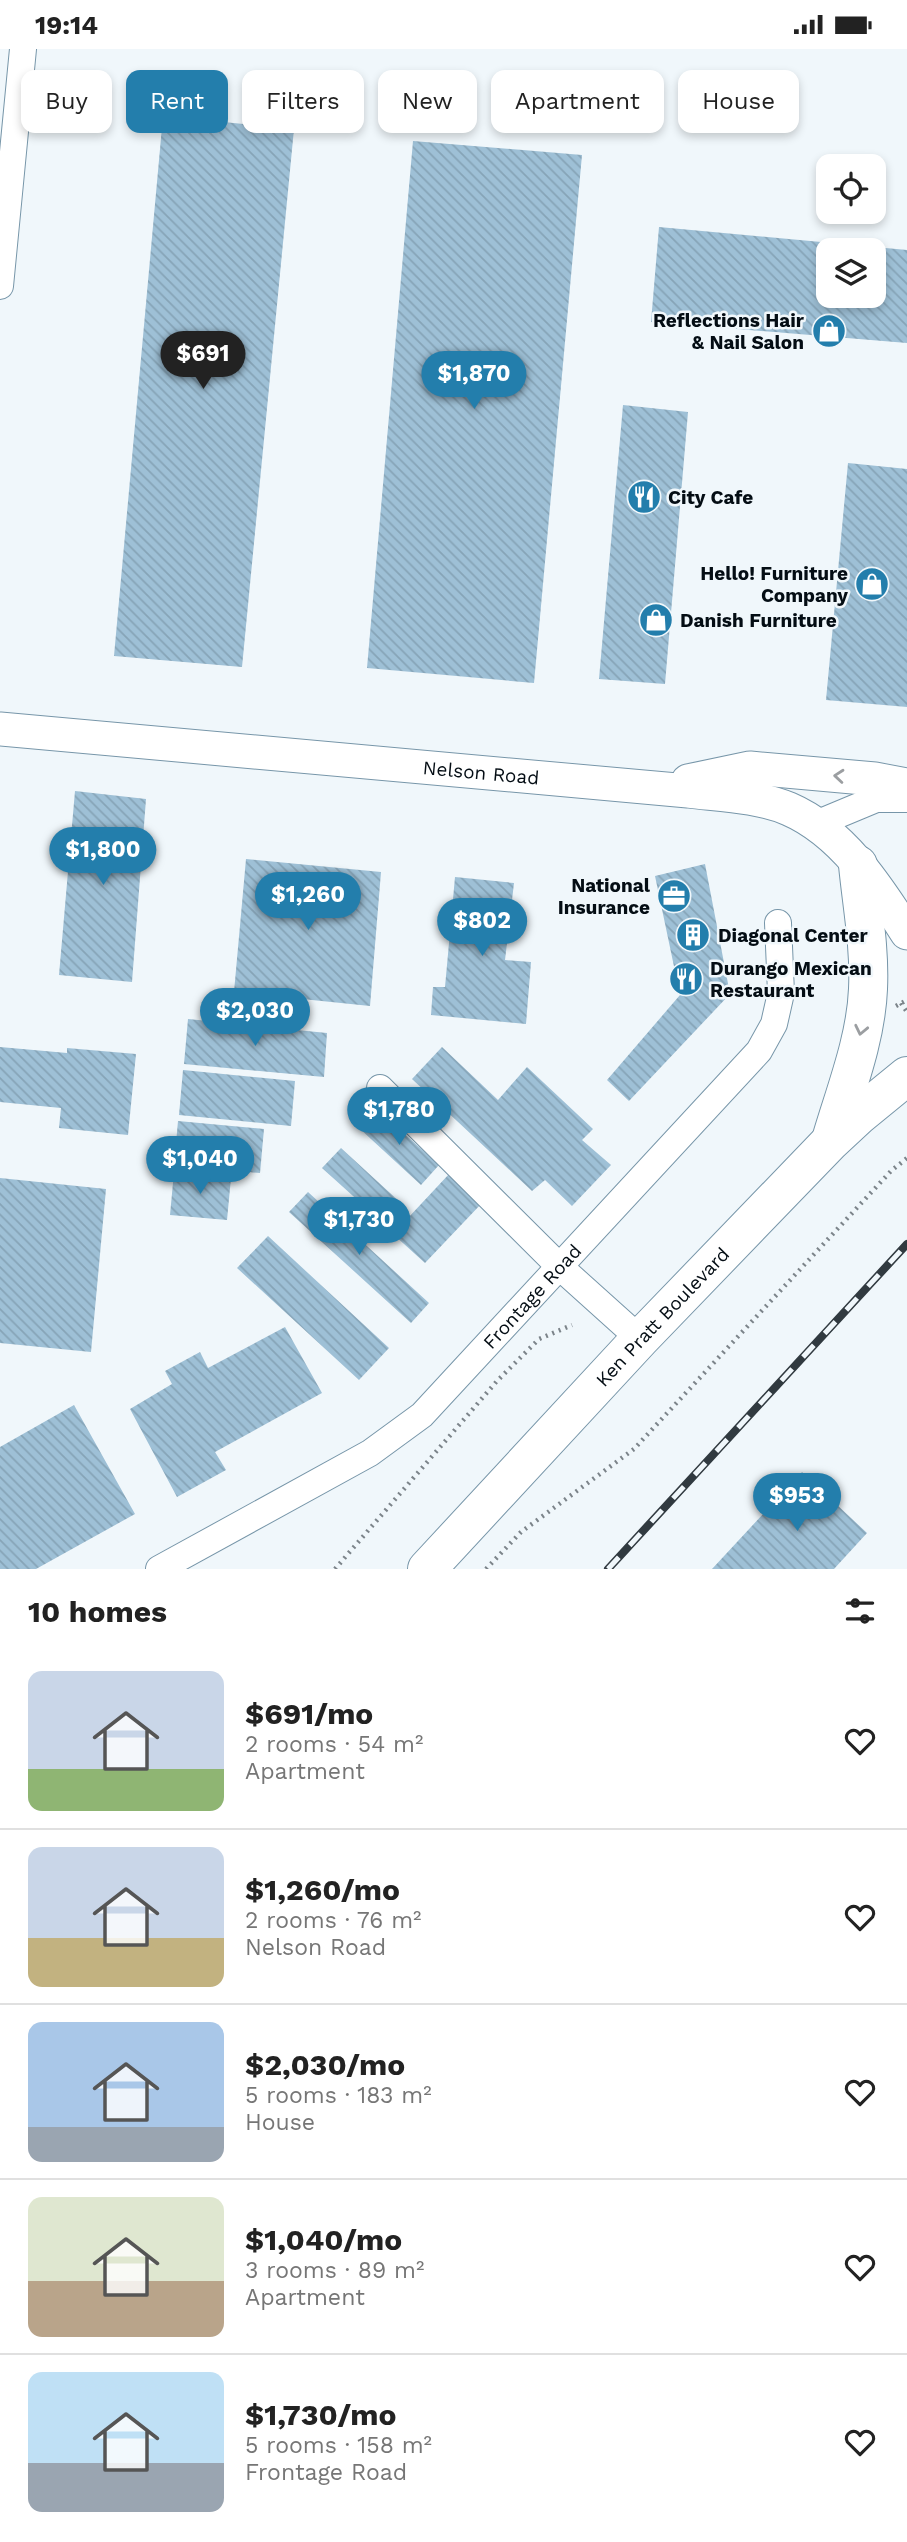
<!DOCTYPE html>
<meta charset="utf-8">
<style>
body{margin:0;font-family:"Work Sans",sans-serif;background:#f2f2f2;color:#222;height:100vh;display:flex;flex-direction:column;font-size:26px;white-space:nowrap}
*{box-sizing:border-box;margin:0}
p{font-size:23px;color:#767676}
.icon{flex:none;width:38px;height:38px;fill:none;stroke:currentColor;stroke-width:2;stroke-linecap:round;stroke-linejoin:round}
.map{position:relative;height:1520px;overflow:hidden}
.details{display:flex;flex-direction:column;background:#fff;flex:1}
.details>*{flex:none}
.banner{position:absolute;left:21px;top:21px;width:866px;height:63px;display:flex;gap:14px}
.fabs{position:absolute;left:816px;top:105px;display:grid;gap:14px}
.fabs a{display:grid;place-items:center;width:70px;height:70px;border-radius:14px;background:#fff;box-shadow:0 4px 10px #0003;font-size:35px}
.price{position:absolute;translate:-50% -60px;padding:0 16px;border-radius:24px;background:#237eac;color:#fff;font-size:23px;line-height:46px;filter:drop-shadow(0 2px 4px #0008)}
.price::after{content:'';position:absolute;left:50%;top:42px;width:21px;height:16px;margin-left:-10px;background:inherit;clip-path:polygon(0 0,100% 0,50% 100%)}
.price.selected{background:#222;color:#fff}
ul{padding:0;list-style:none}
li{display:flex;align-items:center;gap:21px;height:175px;padding:0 28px}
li+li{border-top:2px solid #e0e0e0}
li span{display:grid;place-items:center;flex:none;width:196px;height:140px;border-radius:14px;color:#555}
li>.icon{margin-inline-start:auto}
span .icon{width:84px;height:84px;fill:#fffc;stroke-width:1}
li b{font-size:30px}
h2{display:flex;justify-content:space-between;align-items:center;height:84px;padding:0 28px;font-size:30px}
.pill{padding:0 24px;border-radius:14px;background:#fff;box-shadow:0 4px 10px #0003;font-size:24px;line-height:63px}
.pill.selected{background:#237eac;color:#fff}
.status{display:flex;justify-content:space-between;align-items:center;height:49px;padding:0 35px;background:#fff;direction:ltr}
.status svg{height:19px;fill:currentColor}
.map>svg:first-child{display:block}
.building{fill:url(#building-back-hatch);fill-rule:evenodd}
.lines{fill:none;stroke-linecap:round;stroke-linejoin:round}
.minor-casing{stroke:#7796a9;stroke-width:28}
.major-casing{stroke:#7796a9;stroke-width:35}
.highway-casing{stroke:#7796a9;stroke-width:40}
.path{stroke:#7c848a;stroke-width:4.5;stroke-dasharray:2 5;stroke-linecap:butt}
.minor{stroke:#fff;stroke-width:26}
.major{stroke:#fff;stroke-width:33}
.highway{stroke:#fff;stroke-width:38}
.rail-casing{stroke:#313a40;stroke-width:8}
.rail{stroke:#f0f7fb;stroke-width:5;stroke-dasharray:16;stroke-linecap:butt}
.oneway{stroke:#9b9ea1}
.labels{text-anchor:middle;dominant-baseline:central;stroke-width:5;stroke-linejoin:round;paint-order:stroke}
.poi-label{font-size:19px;font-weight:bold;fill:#040d14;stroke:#f0f7fb;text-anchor:start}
.street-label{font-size:19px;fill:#040d14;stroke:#f0f7fb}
</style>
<div class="status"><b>19:14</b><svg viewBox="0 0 49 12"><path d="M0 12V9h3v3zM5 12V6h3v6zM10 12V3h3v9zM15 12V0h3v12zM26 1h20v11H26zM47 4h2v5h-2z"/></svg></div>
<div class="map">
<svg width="907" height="1520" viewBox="0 0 907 1520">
<defs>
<pattern id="building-back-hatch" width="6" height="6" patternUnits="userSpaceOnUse" patternTransform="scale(1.75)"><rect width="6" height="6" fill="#9ec0d6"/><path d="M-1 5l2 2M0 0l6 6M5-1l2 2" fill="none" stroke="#86a4b7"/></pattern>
</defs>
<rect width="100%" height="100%" fill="#f0f7fb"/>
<!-- building -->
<path class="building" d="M163,67L294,80L242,618L114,607Z
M413,92L582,106L534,634L367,619Z
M659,178L907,201V294L651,273ZM828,201H873V247H828Z
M623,356L688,363L665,635L599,630Z
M848,414L907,420V658L826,651Z
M75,742L146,750L132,933L59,926Z
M246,810L381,823L370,957L234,943Z
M705,815L730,945L629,1052L607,1031L680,946L655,827Z
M455,828L514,834L505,911L531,913L526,975L431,966L433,938H445Z
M188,970L327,984L324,1028L184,1015Z
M0,998L67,1004V999L136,1005L128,1086L59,1079L61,1059L0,1053Z
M442,998L498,1051L527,1018L593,1080L582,1091L611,1116L572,1157L545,1131L532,1142L412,1030Z
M183,1021L295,1032L291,1077L179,1066Z
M377,1060L439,1116L421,1136L359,1079Z
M178,1072L264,1080L260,1124L174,1116Z
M341,1099L402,1155L383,1174L322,1119Z
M174,1123L231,1129L227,1171L170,1166Z
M450,1124L482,1154L425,1214L393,1185Z
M0,1129L106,1140L91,1303L0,1294Z
M308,1143L429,1254L411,1274L289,1163Z
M268,1187L389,1299L359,1331L237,1219Z
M285,1278L322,1344L215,1403L226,1421L177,1448L130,1360L172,1335L165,1322L200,1303L208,1319Z
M74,1356L135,1465L36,1520H0V1398Z
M802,1423L867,1484L834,1520H712Z"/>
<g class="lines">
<!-- minor casing -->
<g class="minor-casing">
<g id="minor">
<path d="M0,237L23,0"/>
<path d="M816,775L876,750H907"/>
<path d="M380,1039L560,1218L640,1290"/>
<path id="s1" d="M159,1520L370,1404L422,1366L759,1002L774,975L781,944L778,874"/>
</g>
</g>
<!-- major casing -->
<g class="major-casing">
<g id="major">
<path id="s2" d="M0,680L688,742C721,746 758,747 789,760C842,783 877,837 907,884"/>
<path d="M688,732L750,719L875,730L907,736"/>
</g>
</g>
<!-- highway casing -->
<g class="highway-casing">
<g id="highway">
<path d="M831,1091C845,1043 866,991 868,940C870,898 862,857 858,816"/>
<path id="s3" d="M427,1520L640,1290L830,1093L858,1067L907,1027"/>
</g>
</g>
<!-- path -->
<path class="path" d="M901,954L907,963
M896,957L907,951
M335,1520L497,1332L539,1290L572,1276
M486,1520L521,1483L634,1400L891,1122L907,1109"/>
<!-- minor -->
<use href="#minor" class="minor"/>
<!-- major -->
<use href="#major" class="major"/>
<!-- highway -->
<use href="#highway" class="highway"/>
<!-- rail casing -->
<g class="rail-casing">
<path id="rail" d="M608,1520L907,1195"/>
</g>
<!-- rail -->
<use href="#rail" class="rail"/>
</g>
<!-- one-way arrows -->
<defs><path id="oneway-chevron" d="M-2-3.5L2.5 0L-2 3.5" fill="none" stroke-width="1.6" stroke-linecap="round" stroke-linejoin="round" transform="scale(1.75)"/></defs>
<g class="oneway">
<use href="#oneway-chevron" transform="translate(839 727) rotate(-175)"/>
<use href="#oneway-chevron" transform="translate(861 981) rotate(102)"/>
</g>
<!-- icons -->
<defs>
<g id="shop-disc" transform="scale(1.75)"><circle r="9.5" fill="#237eac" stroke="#f0f7fb"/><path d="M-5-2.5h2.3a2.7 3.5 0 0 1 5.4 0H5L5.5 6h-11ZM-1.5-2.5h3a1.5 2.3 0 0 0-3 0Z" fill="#fff"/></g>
<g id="restaurant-disc" transform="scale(1.75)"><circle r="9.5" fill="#237eac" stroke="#f0f7fb"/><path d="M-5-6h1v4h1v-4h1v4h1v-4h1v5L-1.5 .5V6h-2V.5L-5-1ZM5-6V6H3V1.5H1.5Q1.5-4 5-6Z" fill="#fff"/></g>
<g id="office-disc" transform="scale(1.75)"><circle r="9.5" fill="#237eac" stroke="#f0f7fb"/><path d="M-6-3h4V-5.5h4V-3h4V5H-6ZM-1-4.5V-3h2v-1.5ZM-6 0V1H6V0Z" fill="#fff"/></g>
<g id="building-disc" transform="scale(1.75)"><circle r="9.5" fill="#237eac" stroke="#f0f7fb"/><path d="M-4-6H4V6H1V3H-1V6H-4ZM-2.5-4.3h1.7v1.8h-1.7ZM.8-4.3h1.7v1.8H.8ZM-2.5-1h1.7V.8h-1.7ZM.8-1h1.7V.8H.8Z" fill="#fff"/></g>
</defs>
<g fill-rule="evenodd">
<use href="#shop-disc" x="829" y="282"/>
<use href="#restaurant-disc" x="644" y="448"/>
<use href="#shop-disc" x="872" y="535"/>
<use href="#shop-disc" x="656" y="571"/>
<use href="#office-disc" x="674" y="847"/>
<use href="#building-disc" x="693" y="886"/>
<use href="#restaurant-disc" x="686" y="930"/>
</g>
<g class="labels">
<!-- poi labels -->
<g class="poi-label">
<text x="804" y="271" text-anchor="end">Reflections Hair<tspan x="804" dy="22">&amp; Nail Salon</tspan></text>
<text x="668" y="448">City Cafe</text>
<text x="848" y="524" text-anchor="end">Hello! Furniture<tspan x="848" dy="22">Company</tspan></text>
<text x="680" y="571">Danish Furniture</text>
<text x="650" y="836" text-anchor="end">National<tspan x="650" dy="22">Insurance</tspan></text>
<text x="718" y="886">Diagonal Center</text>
<text x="710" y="919">Durango Mexican<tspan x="710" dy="22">Restaurant</tspan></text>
</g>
<!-- street labels -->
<g class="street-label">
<text stroke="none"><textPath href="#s2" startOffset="483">Nelson Road</textPath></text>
<text stroke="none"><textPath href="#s1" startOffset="467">Frontage Road</textPath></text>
<text stroke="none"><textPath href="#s3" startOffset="345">Ken Pratt Boulevard</textPath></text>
</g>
</g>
</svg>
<div class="fabs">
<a><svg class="icon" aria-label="locate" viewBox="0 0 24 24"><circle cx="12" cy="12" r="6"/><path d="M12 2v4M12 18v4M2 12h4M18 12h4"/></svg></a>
<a><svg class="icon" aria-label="layers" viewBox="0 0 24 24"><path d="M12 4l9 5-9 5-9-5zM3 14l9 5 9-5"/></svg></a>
</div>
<b class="price selected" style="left:203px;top:342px">$691</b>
<b class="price" style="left:474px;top:362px">$1,870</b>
<b class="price" style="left:103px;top:838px">$1,800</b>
<b class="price" style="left:308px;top:883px">$1,260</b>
<b class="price" style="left:482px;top:909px">$802</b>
<b class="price" style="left:255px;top:999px">$2,030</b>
<b class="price" style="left:399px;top:1098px">$1,780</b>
<b class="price" style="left:200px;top:1147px">$1,040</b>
<b class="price" style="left:359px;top:1208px">$1,730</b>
<b class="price" style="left:797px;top:1484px">$953</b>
<div class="banner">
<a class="pill">Buy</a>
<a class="pill selected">Rent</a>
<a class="pill">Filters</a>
<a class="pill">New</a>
<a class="pill">Apartment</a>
<a class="pill">House</a>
</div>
</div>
<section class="details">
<h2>10 homes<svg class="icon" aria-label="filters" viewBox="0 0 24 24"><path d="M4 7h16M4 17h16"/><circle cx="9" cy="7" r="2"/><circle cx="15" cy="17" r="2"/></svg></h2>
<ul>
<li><span style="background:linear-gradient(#c9d6e8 70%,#8fb573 0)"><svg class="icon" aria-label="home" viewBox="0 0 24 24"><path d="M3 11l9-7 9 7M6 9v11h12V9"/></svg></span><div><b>$691/mo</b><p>2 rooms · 54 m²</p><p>Apartment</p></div><svg class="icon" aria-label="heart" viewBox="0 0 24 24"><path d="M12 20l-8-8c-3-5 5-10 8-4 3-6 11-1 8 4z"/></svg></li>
<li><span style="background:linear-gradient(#c9d6e8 65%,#c2b280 0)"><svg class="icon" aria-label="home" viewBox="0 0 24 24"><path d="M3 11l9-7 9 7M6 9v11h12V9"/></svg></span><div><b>$1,260/mo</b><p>2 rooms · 76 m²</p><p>Nelson Road</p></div><svg class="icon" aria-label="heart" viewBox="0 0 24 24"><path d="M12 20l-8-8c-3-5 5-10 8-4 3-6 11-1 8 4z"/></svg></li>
<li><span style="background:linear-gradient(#a9c7e8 75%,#9aa5b1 0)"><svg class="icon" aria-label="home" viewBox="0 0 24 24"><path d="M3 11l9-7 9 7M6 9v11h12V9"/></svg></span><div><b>$2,030/mo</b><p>5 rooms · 183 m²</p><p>House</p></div><svg class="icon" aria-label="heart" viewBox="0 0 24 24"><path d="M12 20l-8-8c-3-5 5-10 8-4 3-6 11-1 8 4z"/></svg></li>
<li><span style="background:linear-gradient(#dfe7d0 60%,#b9a48a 0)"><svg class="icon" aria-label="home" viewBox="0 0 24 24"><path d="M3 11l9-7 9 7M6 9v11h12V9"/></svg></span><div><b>$1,040/mo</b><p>3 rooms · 89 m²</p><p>Apartment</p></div><svg class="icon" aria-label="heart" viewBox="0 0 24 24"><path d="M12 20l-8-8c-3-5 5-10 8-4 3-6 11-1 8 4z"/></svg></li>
<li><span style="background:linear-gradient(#bfe0f5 65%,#9aa5b1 0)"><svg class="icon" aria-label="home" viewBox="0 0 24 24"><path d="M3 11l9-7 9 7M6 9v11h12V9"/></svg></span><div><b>$1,730/mo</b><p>5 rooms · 158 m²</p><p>Frontage Road</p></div><svg class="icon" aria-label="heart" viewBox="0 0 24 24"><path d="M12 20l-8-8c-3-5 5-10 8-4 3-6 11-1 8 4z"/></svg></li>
</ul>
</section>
